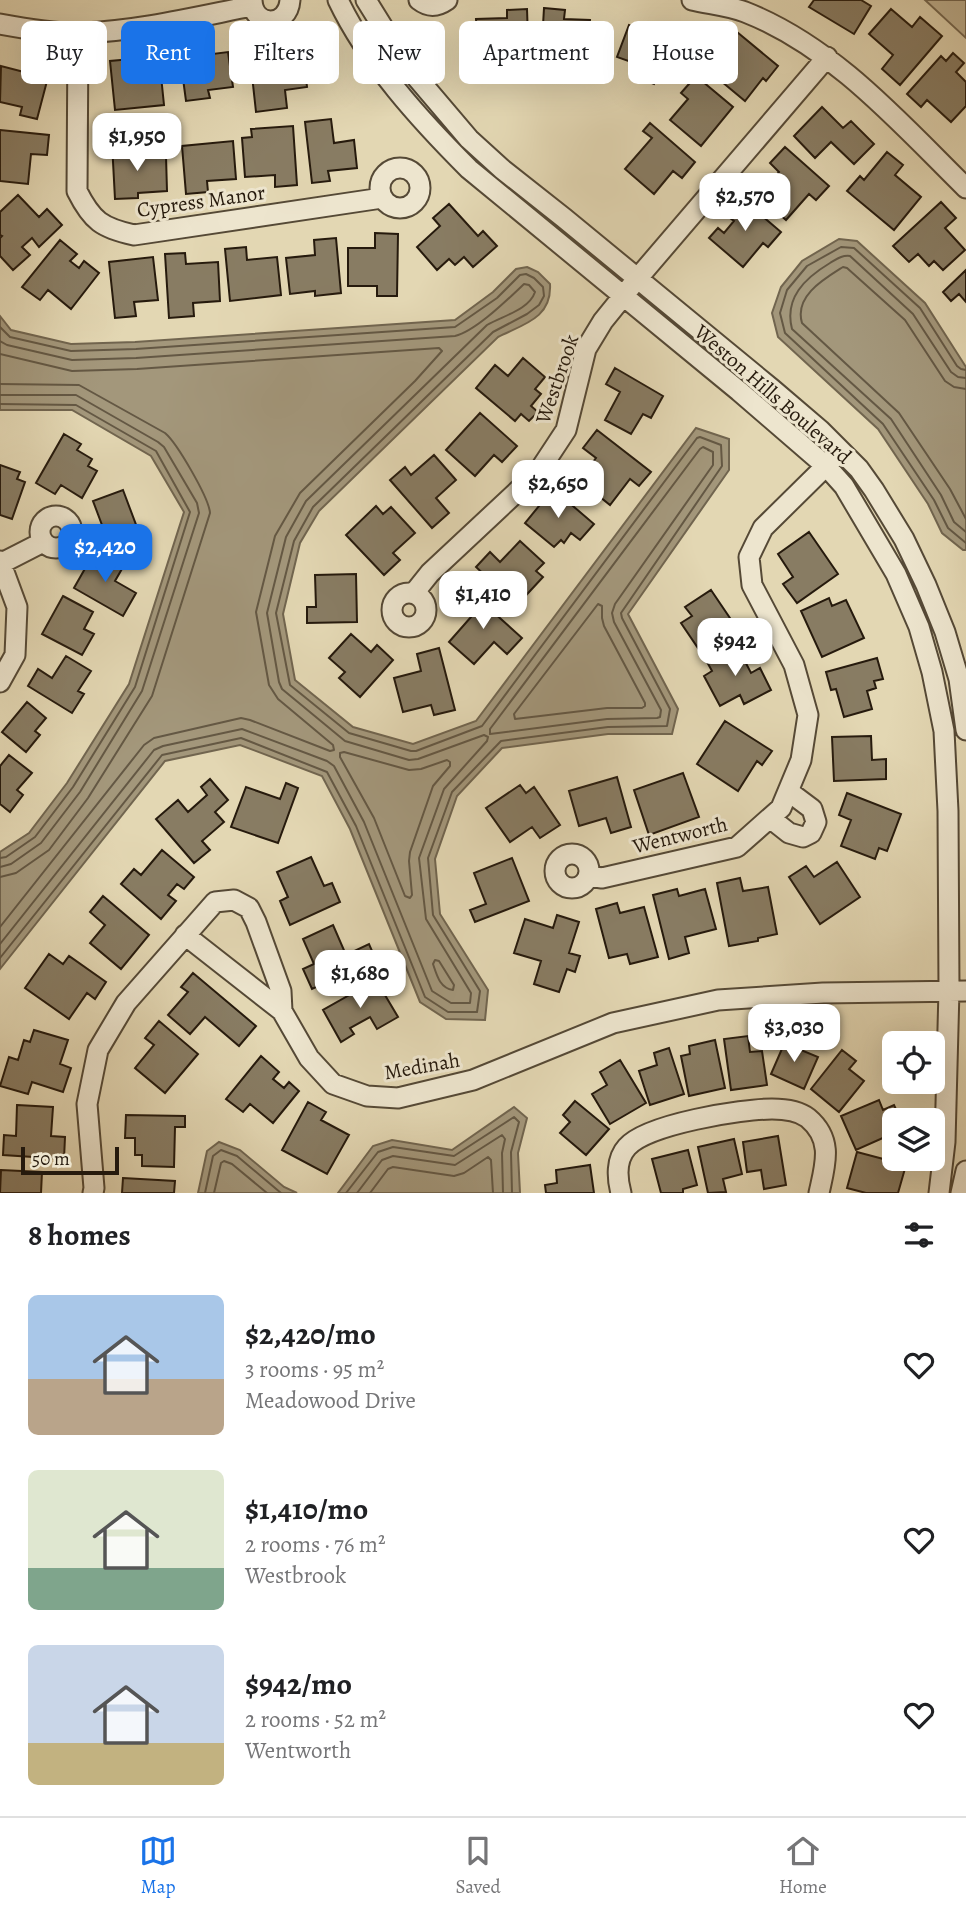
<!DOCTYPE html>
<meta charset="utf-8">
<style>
body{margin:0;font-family:Alegreya,serif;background:#f2f2f2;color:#202124;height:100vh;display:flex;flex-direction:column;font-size:26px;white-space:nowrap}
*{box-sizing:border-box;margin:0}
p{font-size:23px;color:#757577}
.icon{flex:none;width:38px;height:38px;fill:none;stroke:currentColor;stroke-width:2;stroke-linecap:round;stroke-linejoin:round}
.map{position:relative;height:1193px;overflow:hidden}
.details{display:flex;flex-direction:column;background:#fff;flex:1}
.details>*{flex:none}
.hud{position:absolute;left:21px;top:21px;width:924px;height:63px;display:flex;gap:14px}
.fabs{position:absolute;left:882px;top:1031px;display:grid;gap:14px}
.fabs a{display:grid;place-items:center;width:63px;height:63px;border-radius:10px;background:#fff;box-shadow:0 7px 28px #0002;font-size:35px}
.scale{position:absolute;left:21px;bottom:18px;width:98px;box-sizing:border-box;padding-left:7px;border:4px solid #261a0d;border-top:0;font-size:19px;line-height:24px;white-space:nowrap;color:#261a0d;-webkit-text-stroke:5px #ede5ce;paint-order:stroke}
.price{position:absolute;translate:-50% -60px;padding:0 16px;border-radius:14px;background:#fff;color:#222;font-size:23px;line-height:46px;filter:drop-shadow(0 2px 4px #0008)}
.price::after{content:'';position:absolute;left:50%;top:42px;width:21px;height:16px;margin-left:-10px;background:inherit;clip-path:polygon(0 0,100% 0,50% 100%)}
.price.selected{background:#1a73e8;color:#fff}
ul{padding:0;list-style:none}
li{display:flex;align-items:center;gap:21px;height:175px;padding:0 28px}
li span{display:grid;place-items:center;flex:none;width:196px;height:140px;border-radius:10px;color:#555}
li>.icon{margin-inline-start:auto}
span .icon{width:84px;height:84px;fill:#fffc;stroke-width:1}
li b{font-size:30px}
h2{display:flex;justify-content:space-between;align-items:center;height:84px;padding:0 28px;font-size:30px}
.pill{padding:0 24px;border-radius:10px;background:#fff;box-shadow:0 7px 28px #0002;font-size:24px;line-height:63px}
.pill.selected{background:#1a73e8;color:#fff}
.dock{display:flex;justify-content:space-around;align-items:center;height:98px;border-top:2px solid #e0e0e0;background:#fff;font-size:19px;color:#757577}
.dock a{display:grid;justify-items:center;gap:4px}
.dock .selected{color:#1a73e8}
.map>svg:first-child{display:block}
.green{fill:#c3b797;stroke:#746852;stroke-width:2}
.water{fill:#a3977b;stroke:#71654f;stroke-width:2}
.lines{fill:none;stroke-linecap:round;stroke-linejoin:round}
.shore{stroke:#645844;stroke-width:2}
.building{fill:#887c63;stroke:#261a0d;stroke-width:2}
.minor-casing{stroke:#554936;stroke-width:23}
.minor{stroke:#ede5ce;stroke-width:19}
.labels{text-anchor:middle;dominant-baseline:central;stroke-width:6;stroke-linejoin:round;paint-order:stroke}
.street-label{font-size:21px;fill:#261a0d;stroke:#ede5ce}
</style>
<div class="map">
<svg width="966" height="1193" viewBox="0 0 966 1193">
<rect width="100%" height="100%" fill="#e3d7b3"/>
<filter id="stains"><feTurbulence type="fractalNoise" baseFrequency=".00286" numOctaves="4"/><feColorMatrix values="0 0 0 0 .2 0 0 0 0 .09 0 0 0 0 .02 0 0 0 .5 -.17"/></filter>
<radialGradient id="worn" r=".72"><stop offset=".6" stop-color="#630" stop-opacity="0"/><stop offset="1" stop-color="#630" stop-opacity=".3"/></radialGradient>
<!-- green -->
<path class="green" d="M925,0H966V38Z"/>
<!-- water -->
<path class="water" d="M839,239L857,241L925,303L966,367V550H963L942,533L928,504L878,429L778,337L772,313L781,287L802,261Z
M527,267L538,272L550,284C552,318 524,324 498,337L319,511L300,543L283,614L295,680L353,727L413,744L476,721L696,428L729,439V470L628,614L678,709L672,734H608L502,748L457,796L435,859L440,914L488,990L485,1020L446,1019L420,1002L350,829L322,776L240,745L165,761L0,969V852L29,833L67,783L129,684L184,512L151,456L72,410H0V316L11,330L71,344L135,342L455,320L493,292L516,269Z
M514,1107L527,1118L518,1153L520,1193H338L373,1146L392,1140L452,1150Z
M219,1142L240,1150L284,1187L297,1193H198L207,1151Z"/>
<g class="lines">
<!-- shore -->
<path class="shore" d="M0,327L10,337L71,351L136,349L455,327L497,298L520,275L526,274L534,278L543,287L544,296L539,305L527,314L493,332L313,507L294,541L276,613L290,685L349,733L411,751H416L482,726L697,438L700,437L721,445L722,466L621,613L622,618L670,709L667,726L608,727L501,741L452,792L428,858L433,915L480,991L477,1012H448L425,997L356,826L327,772L241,738L162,755L0,958
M0,341L7,345L72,360L136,358L455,336C476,331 508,299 524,284L529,285L535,292C529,310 502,316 487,325L306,501L286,537L267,613L279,682L282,689L345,741L409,760L418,759L484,735L488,737L487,741L444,789L419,858L426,919L471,993L470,1003H451L432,991L364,822L334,766L327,761L242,729L163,746L154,750L0,944
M0,354L72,371L137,369L439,348L442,351L415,381L300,493L275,536L256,612L269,685L278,699L333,745L334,750L330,751L250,720L241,718L154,738L144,745L0,927
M966,370L961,369L957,366L920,308L854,248L841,247L807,266L787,290L780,313L785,333L883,424L934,500L948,528L966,543
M966,378L958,377L951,372L913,314L850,256C842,255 837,259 830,263C805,278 784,298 792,329L891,419L941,495L954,522L966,532
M0,384L79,385L165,433C177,443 209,498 210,513L152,696L88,798L49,850L16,873L0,877
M966,389L954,387L945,381L905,320L847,268L843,267C824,279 794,296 802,323L899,413L950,489L966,519
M0,395H76L158,442L164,447L197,503L199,513L142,691L80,792L41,843L11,864L0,867
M0,404L76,405L156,451L190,512L135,687L73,787L35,837L6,857L0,858
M703,447L713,452V465L615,604L612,613L614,622L661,710L660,717L657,718L607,719L490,734V729L700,449Z
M598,604L602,606V618L604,626L645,703V706L642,708H607L515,719L514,714Z
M344,752L409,770L421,769L447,760L450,762V766L433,786L410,852L409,861L412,895L410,898L405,896L374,818L340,757V753Z
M435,960L439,961L454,985L453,990C440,988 437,976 433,964Z
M205,1193L213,1156L221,1150L237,1156L281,1193
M214,1193L221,1163L224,1161L232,1164L267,1193
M346,1193L378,1152L393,1147L454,1156L514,1117L519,1122L511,1152L512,1193
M357,1193L382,1160L393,1156L455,1165L502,1135L505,1139L502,1153L503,1193
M370,1193L388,1169L393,1167L454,1176L464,1173L488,1157L491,1160L493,1193"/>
</g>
<!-- building -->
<path class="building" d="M814,0H861L871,6L854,34L809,7Z
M544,8L565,10L564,19L590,20L588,51H579L578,62L541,60Z
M527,9L529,68L506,69L505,60H490L489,51L478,52L476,19L507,18V10Z
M891,9L912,27L920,17L942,36L900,85L882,69L893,55L869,34Z
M652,23L674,32L654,84L636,77L640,65L617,57L629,25L648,32Z
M737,32L778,66L766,81L763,78L745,101L710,72L722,58L706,45L716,33L728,43Z
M275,45L276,57L303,53L307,87L285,90L287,108L256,112L249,48Z
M204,46L205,55L228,52L233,87L208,90L210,98L186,101L179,49Z
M953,53L964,63L956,72L966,82V106L951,122L927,100L921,107L907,94L941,56L946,61Z
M28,56L52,62L37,119L20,115L22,107L0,102L1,66L24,72Z
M131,59L132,69L160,66L164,105L115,110L110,61Z
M696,76L733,107L701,146L670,120L688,99L681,93Z
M822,107L843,128L851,121L874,144L854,164L831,142L815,158L794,136Z
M331,119L334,143L354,140L357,168L328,171L330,181L312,183L305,122Z
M650,123L695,162L682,178L673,171L654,194L625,169L652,138L643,131Z
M293,126L297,185L275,187V175L245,177L242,138L252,137L251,129Z
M0,130L49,135L47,155L31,154L28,184L0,181Z
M233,141L236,179L207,181L208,192L186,194L182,146Z
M124,142V151L141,150V157L166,156L167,191L138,193V198L115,199L112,143Z
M785,147L829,186L816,200L809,194L786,220L758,195L779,172L770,163Z
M887,152L903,165L895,175L921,197L894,230L847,191L860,176L864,180Z
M18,195L39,217L47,209L62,225L39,247L32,238L22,247L30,255L13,270L0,256V238L2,236L0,235V212Z
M741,198L781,232L768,247L763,243L743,267L709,238L718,228L724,233L734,221L726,215Z
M941,202L956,218L945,228L965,250L943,270L934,261L929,266L918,254L909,262L893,246Z
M449,204L478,236L483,231L497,246L473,267L464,257L455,265L449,259L437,270L417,247L440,226L433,218Z
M375,233L398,234L397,296H377V286H348V248H375Z
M336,238L341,293L315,296V291L290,294L286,258L315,255L314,240Z
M60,240L77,254L70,261L79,268L84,261L99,273L71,309L48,290L40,300L22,287Z
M246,247L247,260L277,257L281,295L230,301L225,249Z
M185,253L186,264L218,262L220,301L193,303L194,316L169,318L165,254Z
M153,257L158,300L134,302L136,316L115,318L109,262Z
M966,270V302L959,294L951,301L943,292Z
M523,358L545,377L535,389L541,394L531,406L538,412L529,421L521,414L515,421L476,388L495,365L508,376Z
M615,368L663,396L651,418L643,414L631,434L605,420L620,392L606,384Z
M480,413L517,446L502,462L494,455L475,476L446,450Z
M597,430L651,472L639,486L630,479L610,505L579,480L596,458L583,448Z
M64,434L81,444L77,450L92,459L88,466L97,471L82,498L61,485L55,494L36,483Z
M434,455L456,480L436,498L449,513L432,528L390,480L405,467L411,475Z
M0,465L20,472L17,479L25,482L12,519L0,515Z
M553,489L594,524L580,540L571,533L564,543L561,540L554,547L525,523Z
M123,490L138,530L108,541L93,501Z
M376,506L383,514L391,507L415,533L393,553L400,560L384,575L346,535Z
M809,532L838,574L797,603L783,584L793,577L778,554Z
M520,541L544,563L536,571L543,577L517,605L476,567L490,552L500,562Z
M95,551L123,567L115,581L136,593L123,616L74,588Z
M356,574L357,622L307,623V607H316L315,575Z
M711,590L736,627L700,651L681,623L692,616L685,607Z
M472,593L522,638L507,654L494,642L474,664L449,642L471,617L459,606Z
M63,596L93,612L84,629L94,634L82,655L42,634Z
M829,598L832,606L846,600L864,638L822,657L801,611Z
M351,634L371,652L377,645L393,660L360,697L339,678L345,672L329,658Z
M737,646L751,673L760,668L771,690L744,704L740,695L720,706L704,676L712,671L707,662Z
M439,648L455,710L434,715L431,705L403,712L394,678L421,671L417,654Z
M66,656L91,671L78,691L84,694L72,713L28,686L38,669L52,678Z
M877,658L883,679L874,681L876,688L867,691L872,709L844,717L836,689L831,690L826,672Z
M27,702L46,718L35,731L40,735L26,752L2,732Z
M725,721L772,751L762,765L757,761L738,791L697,764Z
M871,736L872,760L886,759V779L834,781L832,737Z
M9,755L32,773L17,790L23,795L10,812L0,804V766Z
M683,773L699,817L649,835L634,790Z
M617,777L631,827L611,833L606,818L579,826L569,791Z
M210,779L228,800L215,812L224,822L202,841L210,850L194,863L156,819L178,800L188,812L207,795L201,787Z
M286,783L298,788L278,843L231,827L246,787L280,799Z
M520,785L526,793L534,787L560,825L540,838L532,827L510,842L486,808Z
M847,793L901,814L887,851L879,848L875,859L841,846L851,820L839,815Z
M162,850L194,877L184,889L177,884L168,895L176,901L161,919L121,884L134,869L141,875Z
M311,857L324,886L332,883L340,902L290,925L280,901L288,897L277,872Z
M512,858L529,901L475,922L470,910L486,904L474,873Z
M837,862L860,897L820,924L789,877L806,866L814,877Z
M740,878L743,891L768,887L777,934L758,938V941L729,946L717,883Z
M677,889L679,896L705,889L716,929L685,937L689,953L669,959L653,895Z
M103,896L149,935L121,969L90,943L105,925L90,912Z
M617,903L620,913L644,907L658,957L630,964L627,954L609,958L596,909Z
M557,915L579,922L569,953L580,956L575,972L567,969L559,992L534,984L541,961L514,953L525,919L553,928Z
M333,925L346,955L369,944L376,960L312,989L303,969L314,964L303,939Z
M49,954L63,964L69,956L106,982L95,999L87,993L69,1019L25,988Z
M193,973L256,1026L239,1046L205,1017L190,1034L168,1015L188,992L181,987Z
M376,980L398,1017L377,1029L370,1017L350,1028L354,1034L341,1042L323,1010Z
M159,1021L198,1054L165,1093L135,1068L154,1045L145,1038Z
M34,1030L68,1040L60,1064L71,1068L63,1092L32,1082L28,1094L0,1086L9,1057L18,1060L24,1040L30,1042Z
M788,1035L799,1041L796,1048L818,1057L804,1089L771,1074Z
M748,1036L750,1052L762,1051L767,1085L731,1090L724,1039Z
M715,1040L725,1088L689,1096L681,1056L690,1054L689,1046Z
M669,1048L684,1094L650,1105L639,1071L657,1065L654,1053Z
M842,1050L856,1061L849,1069L864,1081L839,1112L811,1089Z
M261,1056L279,1072L273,1079L284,1088L289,1082L299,1091L273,1123L250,1104L243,1112L226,1099Z
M620,1060L646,1103L610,1124L592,1094L607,1085L600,1072Z
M879,1100L883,1110L894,1105L901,1120H894V1133L856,1150L841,1116Z
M575,1101L609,1129L586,1155L560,1133L570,1122L563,1115Z
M308,1102L326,1112L321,1120L349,1135L327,1174L282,1150Z
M17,1105L53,1107L51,1136L65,1137L64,1159L3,1155L4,1135L16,1136Z
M126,1115L185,1116V1127H175L174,1167L142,1166V1155H135V1138H125Z
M778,1136L786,1185L764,1189L761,1170L747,1172L743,1142Z
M734,1139L742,1174L723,1179L726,1192L708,1193L698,1147Z
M688,1150L697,1185L683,1189V1193H661L652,1159Z
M857,1152L906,1165L898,1193H866L847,1188Z
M590,1165L594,1193H546L545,1185L557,1183L556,1170Z
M1,1170L42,1172L41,1193H0Z
M123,1178L175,1181L174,1193H122Z"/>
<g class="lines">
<!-- minor casing -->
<g class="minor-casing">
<path id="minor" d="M252,0C253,28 288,28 290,0
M338,0C368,63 420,120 469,169L739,391L827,467L844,486L896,574L919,627L932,672L944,731L948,811L949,990L945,1142L939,1193
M366,0L407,66L469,139L502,169L564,218L772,389L820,430L859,469L874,490L904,539L926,585L945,632L959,679L966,730
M419,0C428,7 437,7 447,0
M692,0C709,4 729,6 745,12C834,47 900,123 966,188
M0,24C22,28 59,34 81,33C139,31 196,17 252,6
M78,33L77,191C92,221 102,228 134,235L382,198
M380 188a20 20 0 1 1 40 0a20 20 0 1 1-40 0Z
M40 532a16 16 0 1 1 32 0a16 16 0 1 1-32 0Z
M0,561L17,607L15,655L0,682
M2,563L43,542
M392 610a17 17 0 1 1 34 0a17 17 0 1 1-34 0Z
M414,593L430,573L539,471L566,430L586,349L603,321L637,279L827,57
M770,818L789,833L803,837L811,833L816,822L812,809L788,791
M555 871a17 17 0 1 1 34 0a17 17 0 1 1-34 0Z
M588,876L602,878L737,847L781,808L801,760L808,715L794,665L752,585L749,557L763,528L834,458
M185,935L282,1011
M93,1193L94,1188L87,1104L98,1050L126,1003L215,902L234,900L249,908L256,922L281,991L282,1011L309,1058L333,1084L367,1096L398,1098L473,1080L613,1023L718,1000L823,993L966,991
M621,1193C617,1178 616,1159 627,1147C647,1124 742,1109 772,1109C784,1109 799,1111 808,1118C834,1140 825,1165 819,1193
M961,1193L966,1171"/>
</g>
<!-- minor -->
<use href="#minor" class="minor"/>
</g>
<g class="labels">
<!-- street labels -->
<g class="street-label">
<text transform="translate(201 201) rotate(-8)">Cypress Manor</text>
<text transform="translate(557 379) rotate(-71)">Westbrook</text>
<text transform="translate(773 394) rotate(41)">Weston Hills Boulevard</text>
<text transform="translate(680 835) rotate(-14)">Wentworth</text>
<text transform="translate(422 1066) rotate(-10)">Medinah</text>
</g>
</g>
<rect width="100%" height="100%" filter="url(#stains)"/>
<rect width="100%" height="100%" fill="url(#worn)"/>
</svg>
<div class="fabs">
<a><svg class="icon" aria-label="locate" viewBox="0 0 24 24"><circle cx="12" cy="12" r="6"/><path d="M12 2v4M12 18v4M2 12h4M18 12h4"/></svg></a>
<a><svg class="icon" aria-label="layers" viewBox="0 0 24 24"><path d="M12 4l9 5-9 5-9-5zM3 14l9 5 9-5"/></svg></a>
</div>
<div class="scale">50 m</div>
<b class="price" style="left:137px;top:173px">$1,950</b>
<b class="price" style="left:745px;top:233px">$2,570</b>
<b class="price" style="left:558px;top:520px">$2,650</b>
<b class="price selected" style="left:105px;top:584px">$2,420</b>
<b class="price" style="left:483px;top:631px">$1,410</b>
<b class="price" style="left:735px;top:678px">$942</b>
<b class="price" style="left:360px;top:1010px">$1,680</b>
<b class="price" style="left:794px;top:1064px">$3,030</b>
<div class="hud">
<a class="pill">Buy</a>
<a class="pill selected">Rent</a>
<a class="pill">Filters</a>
<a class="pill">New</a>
<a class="pill">Apartment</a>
<a class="pill">House</a>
</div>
</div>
<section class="details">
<h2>8 homes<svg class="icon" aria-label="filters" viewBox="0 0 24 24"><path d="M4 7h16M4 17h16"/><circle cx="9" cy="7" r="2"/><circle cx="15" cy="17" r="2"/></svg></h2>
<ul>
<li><span style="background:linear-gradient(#a9c7e8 60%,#b9a48a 0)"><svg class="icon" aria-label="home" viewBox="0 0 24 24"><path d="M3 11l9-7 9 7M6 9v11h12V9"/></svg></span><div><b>$2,420/mo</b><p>3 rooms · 95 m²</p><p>Meadowood Drive</p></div><svg class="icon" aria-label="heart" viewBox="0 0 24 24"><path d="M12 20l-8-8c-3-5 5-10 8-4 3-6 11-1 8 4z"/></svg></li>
<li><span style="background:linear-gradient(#dfe7d0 70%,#7fa58c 0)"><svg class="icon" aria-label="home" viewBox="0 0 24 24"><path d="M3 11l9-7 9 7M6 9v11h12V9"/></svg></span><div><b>$1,410/mo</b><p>2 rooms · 76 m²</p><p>Westbrook</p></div><svg class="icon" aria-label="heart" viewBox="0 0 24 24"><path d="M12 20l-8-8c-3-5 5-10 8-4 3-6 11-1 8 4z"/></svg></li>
<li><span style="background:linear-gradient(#c9d6e8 70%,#c2b280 0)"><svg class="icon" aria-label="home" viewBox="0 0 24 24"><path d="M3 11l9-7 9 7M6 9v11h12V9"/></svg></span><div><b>$942/mo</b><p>2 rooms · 52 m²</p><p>Wentworth</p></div><svg class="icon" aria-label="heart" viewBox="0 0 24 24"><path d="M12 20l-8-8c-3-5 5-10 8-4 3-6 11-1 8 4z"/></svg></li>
</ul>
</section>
<nav class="dock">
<a class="selected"><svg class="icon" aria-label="map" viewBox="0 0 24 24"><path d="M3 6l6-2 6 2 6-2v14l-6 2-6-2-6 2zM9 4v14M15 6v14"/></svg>Map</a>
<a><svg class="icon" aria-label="saved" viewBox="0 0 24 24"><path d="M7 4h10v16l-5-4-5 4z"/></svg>Saved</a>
<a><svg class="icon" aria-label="home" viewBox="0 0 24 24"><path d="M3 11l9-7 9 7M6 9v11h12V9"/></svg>Home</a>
</nav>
